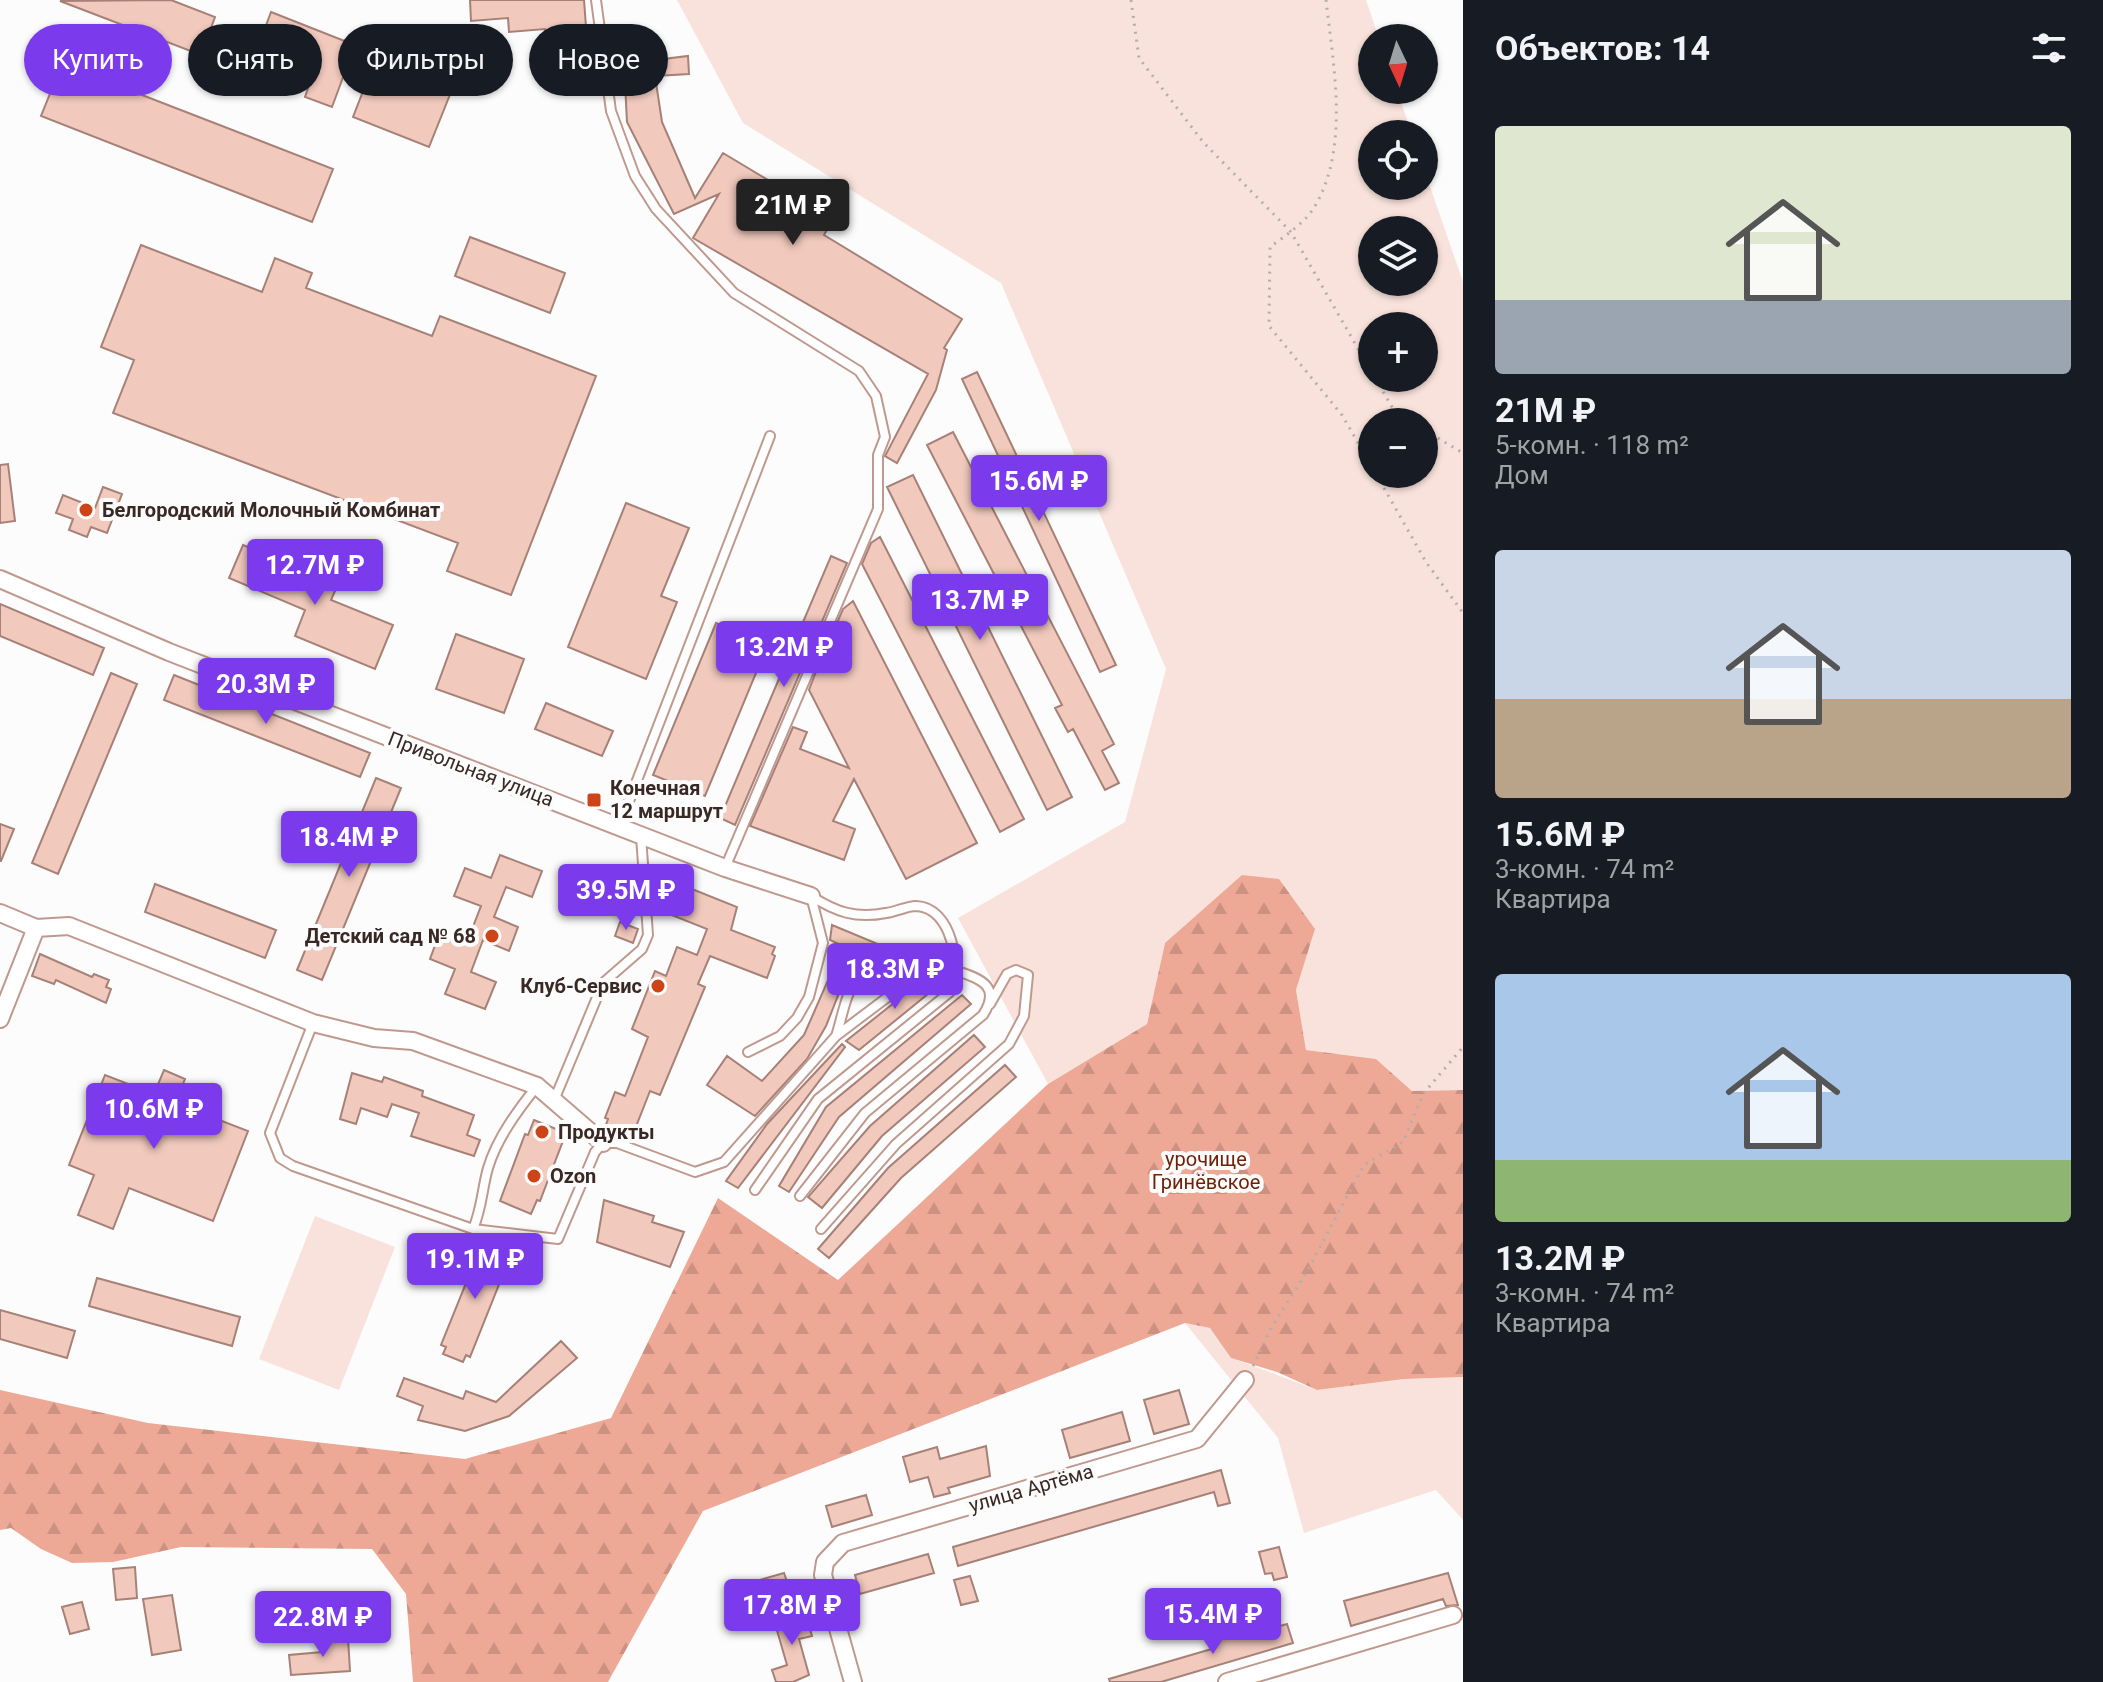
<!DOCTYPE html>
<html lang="ru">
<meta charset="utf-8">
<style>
body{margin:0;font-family:Roboto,sans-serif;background:#20242c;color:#f1f3f6;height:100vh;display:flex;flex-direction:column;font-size:30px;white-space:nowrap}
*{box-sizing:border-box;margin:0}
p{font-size:26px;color:#9ea1a6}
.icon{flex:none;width:44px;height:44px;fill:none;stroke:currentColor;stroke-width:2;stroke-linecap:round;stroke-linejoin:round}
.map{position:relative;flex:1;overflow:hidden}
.sheet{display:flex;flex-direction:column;background:#171b24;width:640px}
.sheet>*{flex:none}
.top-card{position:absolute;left:24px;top:24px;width:760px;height:72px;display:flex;gap:16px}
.needle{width:52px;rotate:176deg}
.buttons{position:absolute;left:1358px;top:24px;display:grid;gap:16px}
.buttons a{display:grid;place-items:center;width:80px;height:80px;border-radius:50%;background:#171b24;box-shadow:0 2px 6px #0004;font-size:40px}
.price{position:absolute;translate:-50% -68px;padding:0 18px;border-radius:8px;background:#7c3aed;color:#fff;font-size:26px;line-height:52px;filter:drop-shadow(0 2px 4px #0008)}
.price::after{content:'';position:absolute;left:50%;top:48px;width:24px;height:18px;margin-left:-12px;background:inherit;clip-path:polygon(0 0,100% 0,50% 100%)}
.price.selected{background:#222;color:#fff}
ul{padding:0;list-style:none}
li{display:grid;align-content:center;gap:16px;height:424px;padding:0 32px}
li span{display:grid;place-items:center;height:248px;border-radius:8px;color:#555}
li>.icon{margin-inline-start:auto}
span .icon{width:144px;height:144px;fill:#fffc;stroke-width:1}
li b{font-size:34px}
h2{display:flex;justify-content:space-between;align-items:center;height:96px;padding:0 32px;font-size:34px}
.tag{padding:0 28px;border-radius:36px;background:#171b24;box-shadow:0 2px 6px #0004;font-size:28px;line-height:72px}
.tag.selected{background:#7c3aed;color:#fff}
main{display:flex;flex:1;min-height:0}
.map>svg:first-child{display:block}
.green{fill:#f9e2dc;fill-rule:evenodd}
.forest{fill:url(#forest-firs)}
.building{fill:#f1c9bd;stroke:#a78177;stroke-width:2}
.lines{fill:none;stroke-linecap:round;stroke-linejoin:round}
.service-casing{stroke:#bf998d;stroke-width:12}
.minor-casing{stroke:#bf998d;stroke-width:20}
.path{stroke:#b3adac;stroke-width:3;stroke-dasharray:2 6;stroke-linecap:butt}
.service{stroke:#fff;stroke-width:8}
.minor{stroke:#fff;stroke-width:16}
.poi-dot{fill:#cc4418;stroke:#fcfcfc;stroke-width:3}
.labels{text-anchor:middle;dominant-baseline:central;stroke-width:8;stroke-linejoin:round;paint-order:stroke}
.poi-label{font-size:20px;font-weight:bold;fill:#392925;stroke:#fcfcfc;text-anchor:start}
.street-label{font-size:20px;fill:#392925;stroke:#fcfcfc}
.park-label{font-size:20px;fill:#6f2108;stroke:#fcfcfc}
</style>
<main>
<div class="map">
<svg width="1463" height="1682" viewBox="0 0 1463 1682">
<defs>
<pattern id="forest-firs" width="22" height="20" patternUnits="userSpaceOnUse" patternTransform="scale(2)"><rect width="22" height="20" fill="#eda996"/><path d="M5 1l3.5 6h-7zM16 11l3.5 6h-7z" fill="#cc9181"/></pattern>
</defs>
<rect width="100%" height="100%" fill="#fcfcfc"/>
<!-- green -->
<path class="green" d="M677,0H1366L1379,38H1372V90H1397L1412,134H1372V186H1424V169L1463,282V1090L1412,1091L1376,1059L1306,1050L1296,990L1315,929L1165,943L1147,1024L1048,1084L958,918L1125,822L1166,669L1001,283L743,123ZM1372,230H1424V282H1372ZM1372,326H1424V378H1372ZM1372,422H1424V474H1372Z
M315,1216L395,1247L339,1390L259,1359Z
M1185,1323L1210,1328L1232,1358L1317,1390L1404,1379L1463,1377V1520L1436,1490L1304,1533L1278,1438Z"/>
<!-- forest -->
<path class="forest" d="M1242,875L1279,879L1315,929L1296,990L1306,1050L1376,1059L1412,1091L1463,1090V1377L1404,1379L1317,1390L1277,1372L1231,1358L1210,1328L1185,1323L703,1511L608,1682H413L406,1594L372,1549L181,1547L113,1562L72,1563L41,1549L11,1528L0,1530V1390L148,1423L465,1459L611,1418L718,1198L838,1280L1048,1084L1147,1024L1165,943Z"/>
<!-- building -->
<path class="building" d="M171,0L215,17L201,55L60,1Z
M470,0H584L587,40L546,43L545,29L509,32L508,18L471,21Z
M271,12L423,72L430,55L461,67L429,147L353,117L367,81L345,72L332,107L305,97L314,71L284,60L274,86L247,76Z
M688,56L689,74L655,76L662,122L695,198L723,153L833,219L824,235L962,319L944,348L947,350L936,390L897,463L885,456L928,374L693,238L719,194L674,214L627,122L624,64Z
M62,64L333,169L312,222L41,116Z
M470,237L565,273L550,313L455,276Z
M141,245L262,292L275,258L312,273L306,288L432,336L440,316L596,376L511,595L447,571L458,543L113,413L134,360L101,347Z
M977,372L1116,665L1100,672L962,379Z
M953,432L1114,744L1102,751L1119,783L1105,790L1073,729L1068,732L1055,708L1062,705L927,445Z
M8,464L15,521L0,523V465Z
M913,475L1072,797L1047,810L887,487Z
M103,487L122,494L107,533L91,527L87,537L69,530L73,519L56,513L63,495L95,508Z
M626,503L689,528L661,596L677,602L646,679L568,647Z
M880,537L1024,819L1000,832L862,564L871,543Z
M243,545L338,584L331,600L393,625L375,669L295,636L305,610L229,578Z
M831,556L847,563L735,825L720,818Z
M853,601L977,843L906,879L854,779L833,821L855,829L844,860L750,826L793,727L807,732L800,749L849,768L809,690L817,669L845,650L834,630L843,609Z
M0,604L104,648L93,675L0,636Z
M716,623L768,644L705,796L653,775Z
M456,634L524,659L504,713L436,689Z
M111,673L137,684L58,874L32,863Z
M174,675L370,753L360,777L164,700Z
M546,703L613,731L602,756L535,729Z
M376,778L401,788L322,980L297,970Z
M0,824L14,829L1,861H0Z
M500,855L542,871L532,897L506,887L494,917L518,927L509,951L483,940L471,972L496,982L485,1009L445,994L455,969L430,959L440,932L467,942L481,906L454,896L465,868L491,878Z
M672,881L737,907L731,930L775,947L772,954L775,956L767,978L710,956L698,984L705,987L660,1095L650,1091L635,1129L631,1127L629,1134L606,1125L608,1119L605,1118L615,1092L625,1096L648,1037L632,1029L655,971L666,976L677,947L697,955L707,929L664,912Z
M155,884L276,930L265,958L145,912Z
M620,922L638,929L633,943L615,936Z
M832,925L909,957L904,970L856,950L826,1026L807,1059L755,1116L707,1085L727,1056L762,1081L804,1035L843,946L830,940Z
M40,954L92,977L94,974L109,980L106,987L111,989L106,1003L56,980L54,984L32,976Z
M934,971L944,981L859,1050L846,1041Z
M962,995L971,1004L839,1117L789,1192L779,1186L826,1107Z
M974,1035L985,1047L882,1136L822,1208L808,1197L870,1126Z
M842,1044L845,1047L738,1188L726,1181L767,1124Z
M1005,1065L1016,1077L901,1178L829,1258L818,1249L888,1168Z
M164,1070L185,1079L175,1103L248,1131L213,1221L129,1188L113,1229L78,1215L94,1175L69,1165L105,1075L154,1094Z
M352,1073L382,1082L384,1077L423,1091L422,1096L474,1115L467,1135L480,1140L474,1156L411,1136L419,1113L392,1104L387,1117L361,1108L356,1124L340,1119Z
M534,1120L566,1133L540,1201L537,1200L531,1214L500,1201L525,1134L528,1135Z
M604,1200L654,1216L652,1222L684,1232L670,1267L597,1242Z
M488,1241L508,1248L505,1255L510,1257L470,1357L466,1355L463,1362L443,1354L446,1347L441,1345L481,1246L485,1248Z
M97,1278L240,1317L232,1346L89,1306Z
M0,1310L75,1331L67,1358L0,1339Z
M561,1341L577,1358L509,1416L465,1431L418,1420L423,1406L397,1396L404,1378L463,1399L466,1391L496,1402Z
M1179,1390L1189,1424L1154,1434L1144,1400Z
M1122,1412L1130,1441L1070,1458L1062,1430Z
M986,1446L990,1476L948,1488L950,1493L934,1497L928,1477L910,1482L903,1457L937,1447L940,1459Z
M1221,1470L1230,1503L1218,1506L1214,1492L958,1566L953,1547Z
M866,1495L872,1515L832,1527L826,1506Z
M1279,1547L1287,1577L1274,1580L1272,1573L1265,1574L1259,1552Z
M928,1554L934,1573L860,1594L855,1575Z
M135,1567L137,1598L116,1600L113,1569Z
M784,1573L789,1587L760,1596L756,1581Z
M1448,1573L1458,1605L1446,1606L1443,1599L1351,1626L1344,1601Z
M970,1576L978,1601L961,1605L954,1580Z
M172,1595L181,1650L152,1655L143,1599Z
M82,1602L89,1629L70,1634L62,1607Z
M805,1611L812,1636L799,1639L809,1675L793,1682H776L772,1670L787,1665L774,1620Z
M1287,1624L1293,1643L1161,1682H1110L1109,1679L1215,1648L1213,1640L1235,1633L1236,1638Z
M348,1638L350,1671L291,1675L289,1655L322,1652V1640Z"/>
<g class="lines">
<!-- service casing -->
<g class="service-casing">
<path id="service" d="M596,0L611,111L635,176L656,209L734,293L859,371L876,396L885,437L878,455V509L725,868
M619,827L770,436
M313,1023L270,1133L280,1158L293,1166L473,1229L558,1239L595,1152L603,1143H617L695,1172L724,1162L836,1036L889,996C894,975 874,956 858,977C846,991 842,1018 836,1036
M748,1052L780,1036L797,1018L809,997L823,943L811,896
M555,1098L603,983L642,949L648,935L641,836
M755,1190L818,1099L950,992C962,967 952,907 916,906C907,906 895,912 886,913C856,919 836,912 811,896
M800,1196L865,1113L983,1015C1001,987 982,979 957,971
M473,1229C482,1208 482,1189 488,1168C497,1138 518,1110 537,1086
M821,1229L896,1144L1009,1044L1024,1016L1028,975L1016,970L1007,974L990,1004"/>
</g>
<!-- minor casing -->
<g class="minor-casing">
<path id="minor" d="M0,579L169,652L725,868L811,896
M0,913L36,928L69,926L313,1023L374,1038L413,1041L537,1086L603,1143
M0,1019L36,928
M853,1682L823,1575L825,1562L843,1543L1197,1439L1245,1380
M1227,1682L1453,1615"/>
</g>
<!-- path -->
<path class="path" d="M1131,0L1139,58L1203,142L1291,232L1372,373
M1326,0C1333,63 1350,147 1315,206C1306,222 1285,236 1270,247L1269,326L1342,415L1372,467
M1375,378L1395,412L1411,422
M1424,430L1463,453
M1376,474L1426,562L1463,613
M1253,1366L1270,1330L1306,1273L1364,1165L1403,1142L1423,1094L1463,1047"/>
<!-- service -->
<use href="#service" class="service"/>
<!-- minor -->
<use href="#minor" class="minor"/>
</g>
<!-- markers -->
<g class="poi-dot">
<circle cx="86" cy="510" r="8"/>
<rect x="586" y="792" width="16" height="16" rx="4"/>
<circle cx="492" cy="936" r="8"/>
<circle cx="658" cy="986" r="8"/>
<circle cx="542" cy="1132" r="8"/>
<circle cx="534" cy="1176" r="8"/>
</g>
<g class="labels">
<!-- poi labels -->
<g class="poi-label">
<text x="102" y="510">Белгородский Молочный Комбинат</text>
<text x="610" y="788">Конечная<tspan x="610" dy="23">12 маршрут</tspan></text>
<text x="476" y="936" text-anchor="end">Детский сад № 68</text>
<text x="642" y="986" text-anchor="end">Клуб-Сервис</text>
<text x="558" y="1132">Продукты</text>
<text x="550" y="1176">Ozon</text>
</g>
<!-- street labels -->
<g class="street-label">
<text transform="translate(471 769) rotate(21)">Привольная улица</text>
<text transform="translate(1031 1488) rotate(-16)">улица Артёма</text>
</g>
<!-- park labels -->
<g class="park-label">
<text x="1206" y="1159">урочище<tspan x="1206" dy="23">Гринёвское</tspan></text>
</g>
</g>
</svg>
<div class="buttons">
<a><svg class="needle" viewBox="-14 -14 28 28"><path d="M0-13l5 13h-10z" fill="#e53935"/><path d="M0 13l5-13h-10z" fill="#9ea1a6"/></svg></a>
<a><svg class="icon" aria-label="locate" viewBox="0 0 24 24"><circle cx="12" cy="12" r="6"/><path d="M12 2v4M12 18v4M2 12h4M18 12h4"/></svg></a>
<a><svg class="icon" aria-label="layers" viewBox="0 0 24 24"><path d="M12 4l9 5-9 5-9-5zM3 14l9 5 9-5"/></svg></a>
<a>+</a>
<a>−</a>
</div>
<b class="price selected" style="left:793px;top:247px">21M ₽</b>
<b class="price" style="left:1039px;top:523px">15.6M ₽</b>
<b class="price" style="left:315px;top:607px">12.7M ₽</b>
<b class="price" style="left:980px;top:642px">13.7M ₽</b>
<b class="price" style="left:784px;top:689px">13.2M ₽</b>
<b class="price" style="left:266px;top:726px">20.3M ₽</b>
<b class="price" style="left:349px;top:879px">18.4M ₽</b>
<b class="price" style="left:626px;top:932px">39.5M ₽</b>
<b class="price" style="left:895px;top:1011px">18.3M ₽</b>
<b class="price" style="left:154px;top:1151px">10.6M ₽</b>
<b class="price" style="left:475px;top:1301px">19.1M ₽</b>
<b class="price" style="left:792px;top:1647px">17.8M ₽</b>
<b class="price" style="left:1213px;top:1656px">15.4M ₽</b>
<b class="price" style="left:323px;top:1659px">22.8M ₽</b>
<div class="top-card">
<a class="tag selected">Купить</a>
<a class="tag">Снять</a>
<a class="tag">Фильтры</a>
<a class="tag">Новое</a>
</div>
</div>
<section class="sheet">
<h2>Объектов: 14<svg class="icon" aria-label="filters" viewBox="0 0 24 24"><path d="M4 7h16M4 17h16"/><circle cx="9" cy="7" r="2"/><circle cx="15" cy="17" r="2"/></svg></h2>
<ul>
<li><span style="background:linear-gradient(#dfe7d0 70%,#9aa5b1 0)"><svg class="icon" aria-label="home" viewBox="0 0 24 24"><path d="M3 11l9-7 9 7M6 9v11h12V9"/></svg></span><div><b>21M ₽</b><p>5-комн. · 118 m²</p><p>Дом</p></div></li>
<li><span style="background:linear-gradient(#c9d6e8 60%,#b9a48a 0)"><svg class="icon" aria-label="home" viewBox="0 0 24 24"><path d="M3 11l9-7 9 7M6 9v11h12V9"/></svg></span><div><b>15.6M ₽</b><p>3-комн. · 74 m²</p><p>Квартира</p></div></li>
<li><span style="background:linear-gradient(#a9c7e8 75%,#8fb573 0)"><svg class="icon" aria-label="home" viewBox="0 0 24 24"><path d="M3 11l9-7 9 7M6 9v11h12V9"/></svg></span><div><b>13.2M ₽</b><p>3-комн. · 74 m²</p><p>Квартира</p></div></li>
</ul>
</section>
</main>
